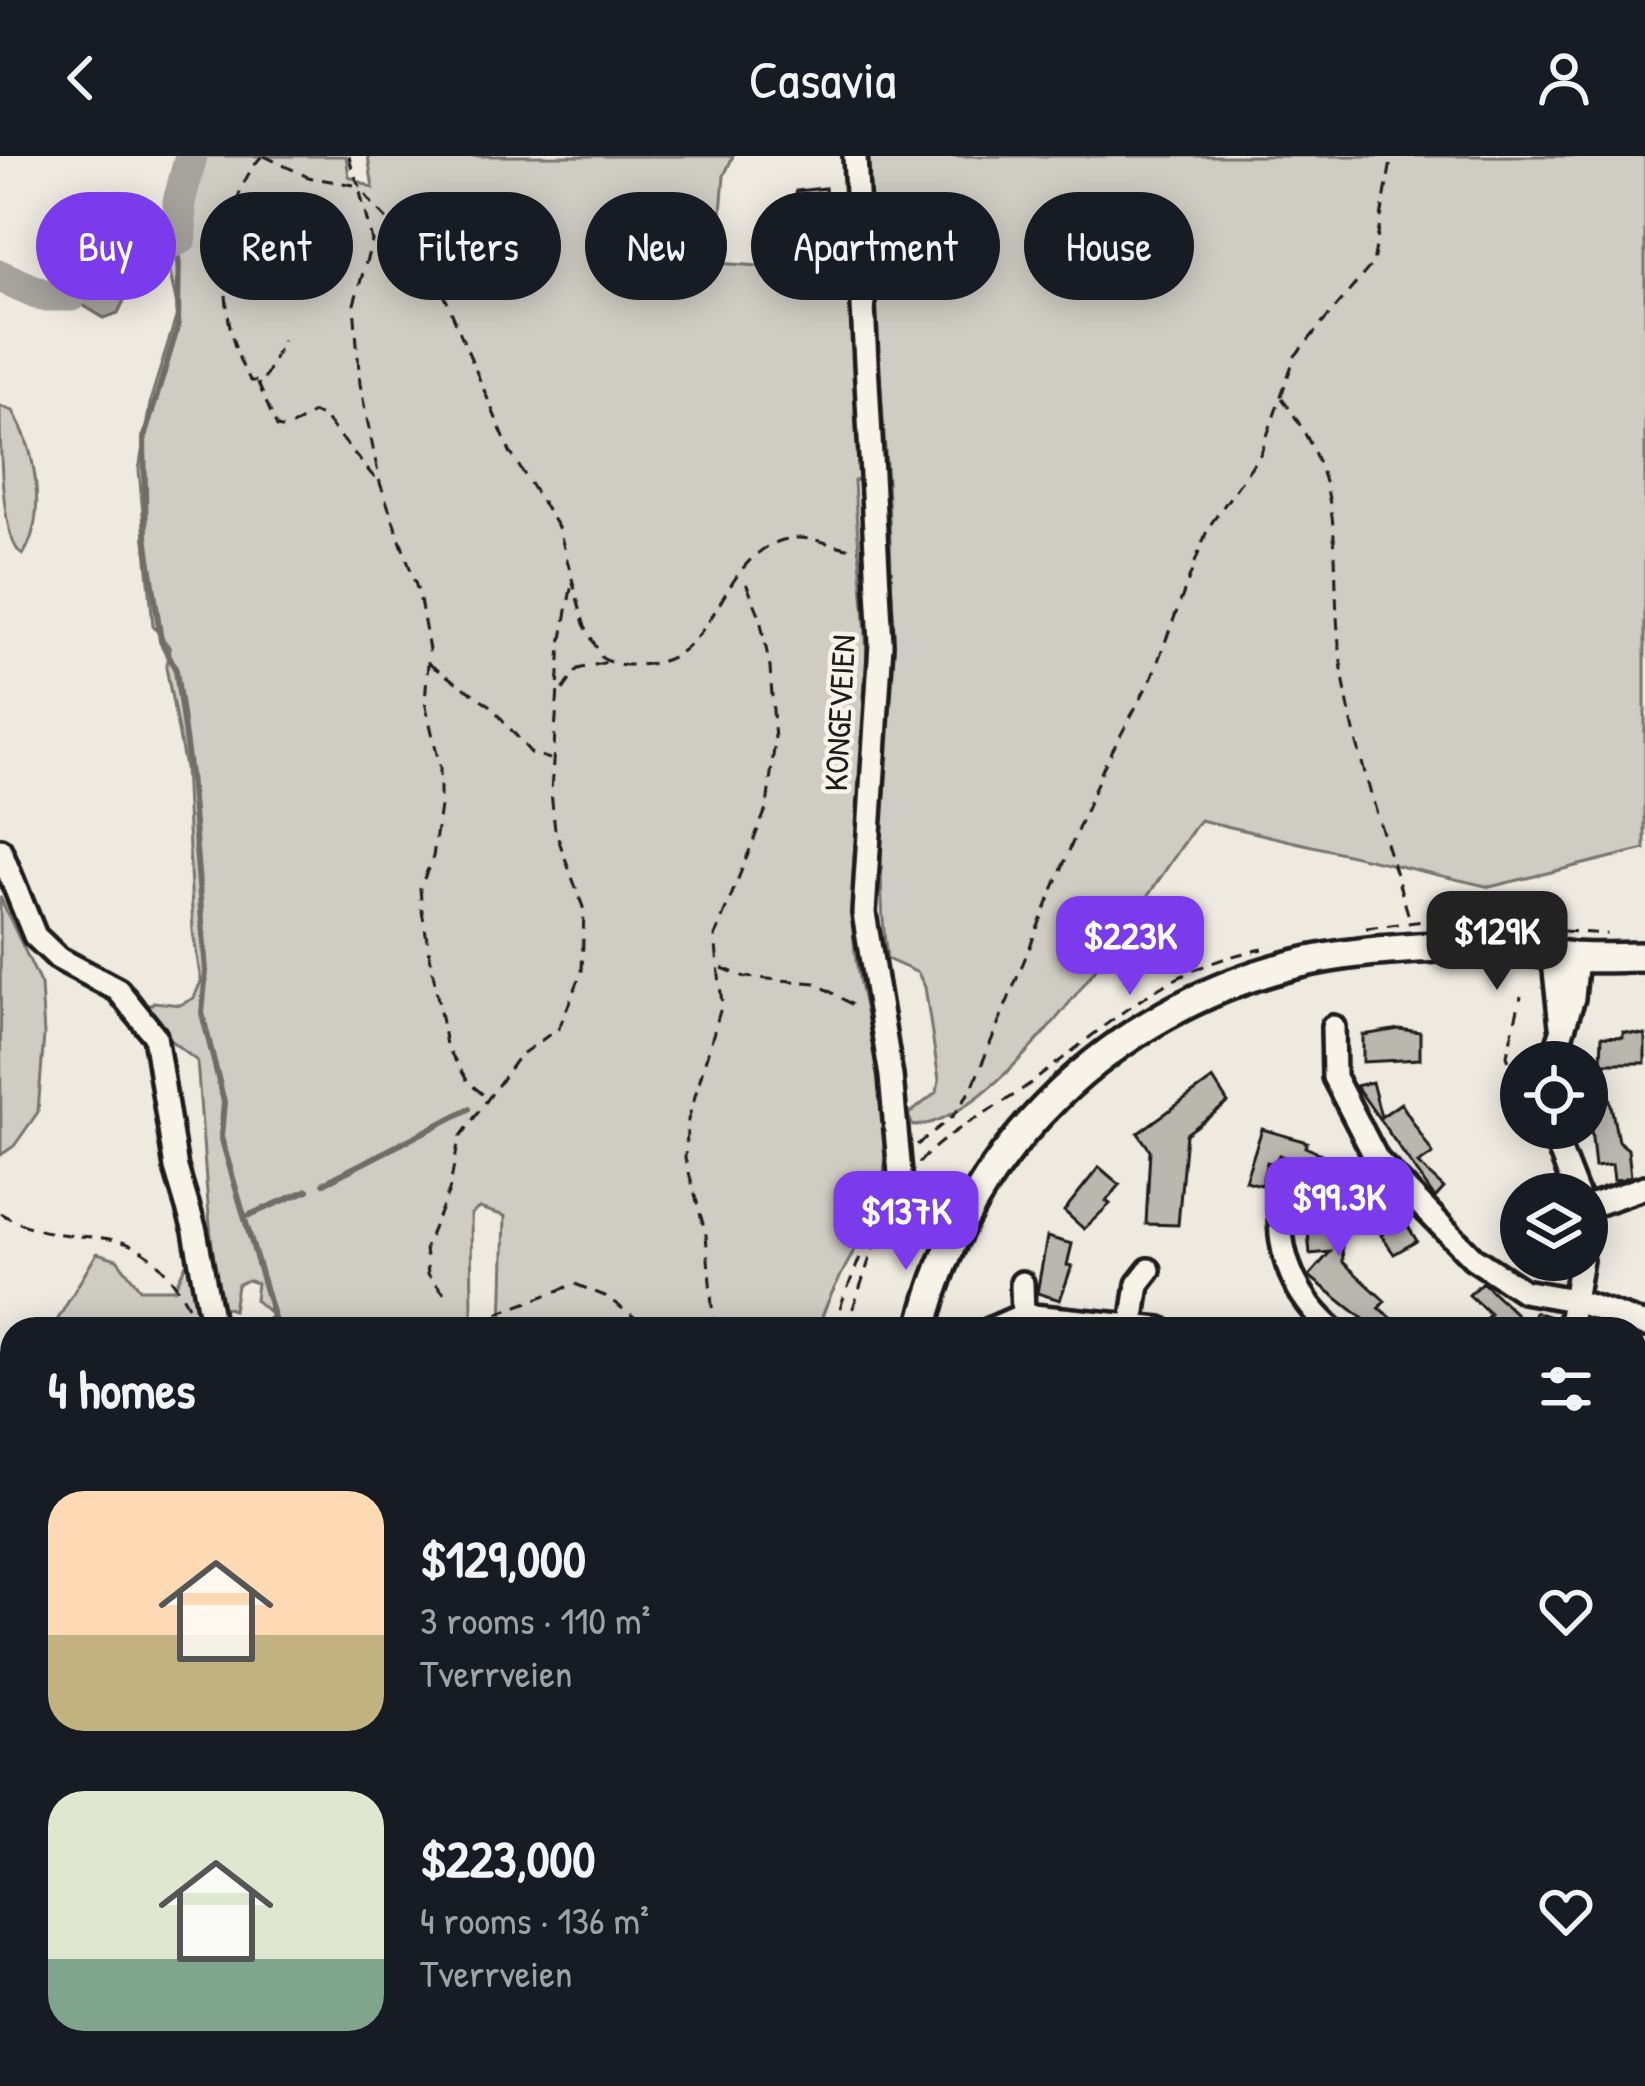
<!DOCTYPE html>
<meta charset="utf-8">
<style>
body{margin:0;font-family:"Patrick Hand",sans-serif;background:#242831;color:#f1f3f6;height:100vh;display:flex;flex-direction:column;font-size:45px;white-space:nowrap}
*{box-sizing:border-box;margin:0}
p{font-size:39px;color:#9ea1a6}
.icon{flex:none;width:66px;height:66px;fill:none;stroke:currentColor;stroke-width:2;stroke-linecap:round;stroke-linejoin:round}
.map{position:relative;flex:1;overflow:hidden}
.sheet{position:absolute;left:0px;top:1161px;width:1647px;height:771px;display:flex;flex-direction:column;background:#171b24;border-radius:36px 36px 0 0;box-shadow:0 6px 30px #0003}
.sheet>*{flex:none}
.guide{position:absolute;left:36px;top:36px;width:1575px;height:108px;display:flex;gap:24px}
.buttons{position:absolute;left:1500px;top:885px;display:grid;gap:24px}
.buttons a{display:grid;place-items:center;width:108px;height:108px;border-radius:50%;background:#171b24;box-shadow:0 6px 30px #0003;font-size:60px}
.price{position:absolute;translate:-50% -102px;padding:0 27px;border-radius:24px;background:#7c3aed;color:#fff;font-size:39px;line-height:78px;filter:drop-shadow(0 3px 6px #0008)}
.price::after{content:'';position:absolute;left:50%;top:72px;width:36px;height:27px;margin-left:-18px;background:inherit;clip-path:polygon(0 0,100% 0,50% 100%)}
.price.selected{background:#222;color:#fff}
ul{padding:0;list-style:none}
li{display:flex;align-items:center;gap:36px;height:300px;padding:0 48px}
li span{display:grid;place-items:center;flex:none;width:336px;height:240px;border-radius:36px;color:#555}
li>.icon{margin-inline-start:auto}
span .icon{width:144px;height:144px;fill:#fffc;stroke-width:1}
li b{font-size:51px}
h2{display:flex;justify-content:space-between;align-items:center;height:144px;padding:0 48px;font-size:51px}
.chip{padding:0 42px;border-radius:54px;background:#171b24;box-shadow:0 6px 30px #0003;font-size:42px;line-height:108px}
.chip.selected{background:#7c3aed;color:#fff}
header{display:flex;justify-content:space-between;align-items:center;height:156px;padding:0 48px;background:#171b24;font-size:54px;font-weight:600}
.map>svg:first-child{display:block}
.green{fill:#cfccc3;stroke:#767470;stroke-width:3}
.water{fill:#a6a39d;stroke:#6f6d69;stroke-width:3}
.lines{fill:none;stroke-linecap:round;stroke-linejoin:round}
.stream{stroke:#6f6d69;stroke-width:6}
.river{stroke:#a6a39d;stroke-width:33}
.building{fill:#bab7af;stroke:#1c1c1c;stroke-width:3}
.minor-casing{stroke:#1c1c1c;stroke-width:30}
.major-casing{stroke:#1c1c1c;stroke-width:36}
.path{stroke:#1c1c1c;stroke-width:3;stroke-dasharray:12 9;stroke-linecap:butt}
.minor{stroke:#f7f3e8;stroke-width:21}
.major{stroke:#f7f3e8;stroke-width:27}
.labels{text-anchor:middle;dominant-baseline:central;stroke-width:9;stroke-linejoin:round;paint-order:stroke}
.street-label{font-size:33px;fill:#1c1c1c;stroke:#f7f3e8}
</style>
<header><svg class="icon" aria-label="back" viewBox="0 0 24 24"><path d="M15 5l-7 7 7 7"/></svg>Casavia<svg class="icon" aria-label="person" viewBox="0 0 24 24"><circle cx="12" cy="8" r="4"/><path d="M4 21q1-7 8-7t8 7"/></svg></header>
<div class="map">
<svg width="1645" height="1930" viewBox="0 0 1645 1930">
<rect width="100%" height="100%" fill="#eeeae0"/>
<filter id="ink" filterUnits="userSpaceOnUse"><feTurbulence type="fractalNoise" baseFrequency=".00833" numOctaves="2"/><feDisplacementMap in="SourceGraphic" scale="24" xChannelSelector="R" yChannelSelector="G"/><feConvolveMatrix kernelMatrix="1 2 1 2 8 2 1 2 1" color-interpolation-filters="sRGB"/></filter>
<g filter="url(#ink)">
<!-- green -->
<path class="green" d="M195,0H346L349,20L373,32L368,0H733L724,20L717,107L775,111L852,106L860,323L854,325C858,402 871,484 866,562C862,631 850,700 853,771C856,858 903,943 881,1031C868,1081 832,1124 818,1173H502L505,1060L479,1052L471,1058L472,1163L464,1169L261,1173L272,1159L255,1144L257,1127L247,1124L237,1129L233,1154L220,1150C207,1065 204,990 197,905L170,884L149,850L154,846L180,849L194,842L201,825L193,775L185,612L166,511L170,492L153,470L139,314L151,242L178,155L169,112L185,67Z
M869,0H1645V693L1490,731L1200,664C1146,739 1009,965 913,970L908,959L937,936L939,924L925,831L918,817L887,803C872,693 891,585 892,475C892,317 871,158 869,0Z
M0,250L13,255C35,293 48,358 23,399C0,387 0,282 0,250Z
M0,741L41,829L44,879L38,956L14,990L1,999Z
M97,1097L117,1103L140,1133H174L186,1108H192L206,1173H52Z
M0,1200L12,1212V1920H535L537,1930H0Z"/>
<!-- water -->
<path class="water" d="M121,91L134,105V124L118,157L104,162L71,142L75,125L98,114L99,100Z"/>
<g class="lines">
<!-- stream -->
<path class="stream" d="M179,86L178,170L144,282L146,380L161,485L176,514L190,619L206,815L202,857L224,946L221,981L277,1173
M324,1027L469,953
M247,1060L308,1034"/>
<!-- river -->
<path class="river" d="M132,102L181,82L179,46L191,0
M0,120L43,139H71"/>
</g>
<!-- building -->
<path class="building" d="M825,32L829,80L800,82L796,35Z
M1399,873L1420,876V903L1363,906V879Z
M1623,876L1645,879V907H1601L1602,880L1623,881Z
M1213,923L1228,947L1186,978L1178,1069L1146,1068L1150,994L1138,977Z
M1372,926L1381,961L1401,947L1433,998L1418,1008L1444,1032L1435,1042L1356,930Z
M1608,934L1618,985L1628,993L1631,1020L1623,1023L1614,1024L1612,1009L1595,1011L1587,936Z
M1262,973L1307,986L1305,991L1321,998L1315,1010L1345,1007L1347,1029L1279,999L1274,1008L1267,1006L1261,1029L1245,1025Z
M1099,1011L1120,1029L1106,1045L1110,1048L1084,1073L1064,1055Z
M1338,1029L1343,1106L1385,1145L1379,1152L1405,1173H1376L1309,1120L1330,1096L1310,1098L1304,1032Z
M1386,1035L1417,1085L1394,1098L1381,1079L1395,1070L1373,1055Z
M1047,1081L1072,1088L1067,1109L1072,1110L1060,1144L1037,1137Z
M1482,1126L1530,1171L1535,1156L1551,1161L1547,1173H1477L1490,1158L1469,1139Z"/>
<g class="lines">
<!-- minor casing -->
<g class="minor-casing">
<path id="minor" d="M855,0L881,488L864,757L891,920L903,1050L917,1071L954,1082
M0,694L35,780L58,802L118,834L155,880L176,1012L195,1075L213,1173
M1553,796L1561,870
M1333,871L1334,921L1377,1004L1473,1102L1523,1135L1573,1144L1645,1169
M1552,906L1573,842L1577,801
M1551,972L1577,1038
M1286,1016C1271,1078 1285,1131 1332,1173
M1587,1051L1645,1031
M1022,1127L1023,1159
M1132,1169L1138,1128L1149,1114
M991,1173L1023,1159L1160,1173
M1569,1173L1581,1104
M1635,1282L1645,1284
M1635,1859L1645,1853
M903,1920L944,1930
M1049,1930L1050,1920
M1086,1930L1087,1920
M1376,1930L1377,1920
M1607,1930L1608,1920"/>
</g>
<!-- major casing -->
<g class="major-casing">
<path id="major" d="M922,1173C965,993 1115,853 1292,809C1345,795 1401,793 1455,790C1496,788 1532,796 1572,801C1596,803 1621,801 1645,801
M699,1930V1920"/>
</g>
<!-- path -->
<path class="path" d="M262,0C217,46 214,173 251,225H263L283,184
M264,0L308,21L354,29
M349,0C359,56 414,76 438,124L510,296L559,373L584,468L602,502C616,510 632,510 648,508C720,500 718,403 783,384C809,377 833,391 858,394
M360,36L372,85L354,148L360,228L380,327L419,438L429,494L425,546L440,611V650L433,701L420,732L422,755L446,889L468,926L486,941
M258,227L277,271L287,273L313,257L323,260L378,326
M1282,242C1355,341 1326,402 1342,513C1354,597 1385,680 1409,761
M429,508L490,549L531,597L550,603
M563,534L578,513L607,506
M1506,766L1512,750L1526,740L1536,744L1539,761
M1366,772L1440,763L1500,767
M1563,775L1607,778
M722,812L745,821L816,827L859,853
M1521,945L1507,899L1521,840
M917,989L953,960L972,932L1103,612L1152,521L1208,372L1261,297L1295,200L1373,107L1392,0
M919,1007C947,975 983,960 1017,937C1102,877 1155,813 1263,793
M0,1057C82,1106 131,1044 188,1150
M444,1137L428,1118L425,1092L449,1035L459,983L519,900L559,872L582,816L584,754L555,674L551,636L561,488L572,427
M458,1173L575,1128L605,1140L651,1173
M714,1173L706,1079L685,1002L688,964L722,848L715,780L767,651L775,584L770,511L759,458L743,420
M790,1173L797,1168L815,1173
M837,1173L842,1146L881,1049
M846,1173L884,1060
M1635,1400L1645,1401
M0,1727L12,1726
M12,1885V1904
M9,1930L12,1906
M391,1930V1920
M1121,1930L1127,1920
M1242,1930L1243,1920"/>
<!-- minor -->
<use href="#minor" class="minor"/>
<!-- major -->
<use href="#major" class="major"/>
</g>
</g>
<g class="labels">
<!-- street labels -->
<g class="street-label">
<text transform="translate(839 557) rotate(-87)">KONGEVEIEN</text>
</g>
</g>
</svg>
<div class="buttons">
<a><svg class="icon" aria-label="locate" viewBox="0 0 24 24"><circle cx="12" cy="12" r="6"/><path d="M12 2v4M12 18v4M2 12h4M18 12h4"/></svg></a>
<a><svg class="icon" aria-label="layers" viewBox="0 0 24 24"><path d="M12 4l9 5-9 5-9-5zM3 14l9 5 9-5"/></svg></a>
</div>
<b class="price selected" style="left:1497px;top:837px">$129K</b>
<b class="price" style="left:1130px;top:842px">$223K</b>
<b class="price" style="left:1339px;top:1103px">$99.3K</b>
<b class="price" style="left:906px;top:1117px">$137K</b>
<div class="guide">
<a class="chip selected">Buy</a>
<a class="chip">Rent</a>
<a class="chip">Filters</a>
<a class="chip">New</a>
<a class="chip">Apartment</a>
<a class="chip">House</a>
</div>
<section class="sheet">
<h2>4 homes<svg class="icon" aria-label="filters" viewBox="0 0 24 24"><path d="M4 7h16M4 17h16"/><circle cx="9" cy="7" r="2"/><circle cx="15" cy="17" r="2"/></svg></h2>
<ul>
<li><span style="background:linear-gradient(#ffd9b3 60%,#c2b280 0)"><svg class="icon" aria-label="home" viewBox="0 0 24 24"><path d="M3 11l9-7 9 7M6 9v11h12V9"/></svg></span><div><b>$129,000</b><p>3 rooms · 110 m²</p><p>Tverrveien</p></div><svg class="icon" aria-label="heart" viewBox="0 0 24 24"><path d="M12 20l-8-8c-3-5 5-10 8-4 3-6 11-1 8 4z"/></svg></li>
<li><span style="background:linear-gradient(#dfe7d0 70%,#7fa58c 0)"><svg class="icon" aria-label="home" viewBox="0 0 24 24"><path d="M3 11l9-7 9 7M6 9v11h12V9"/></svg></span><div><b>$223,000</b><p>4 rooms · 136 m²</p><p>Tverrveien</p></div><svg class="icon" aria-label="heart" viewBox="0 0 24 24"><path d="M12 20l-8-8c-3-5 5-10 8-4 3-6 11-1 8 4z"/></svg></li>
</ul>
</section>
</div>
